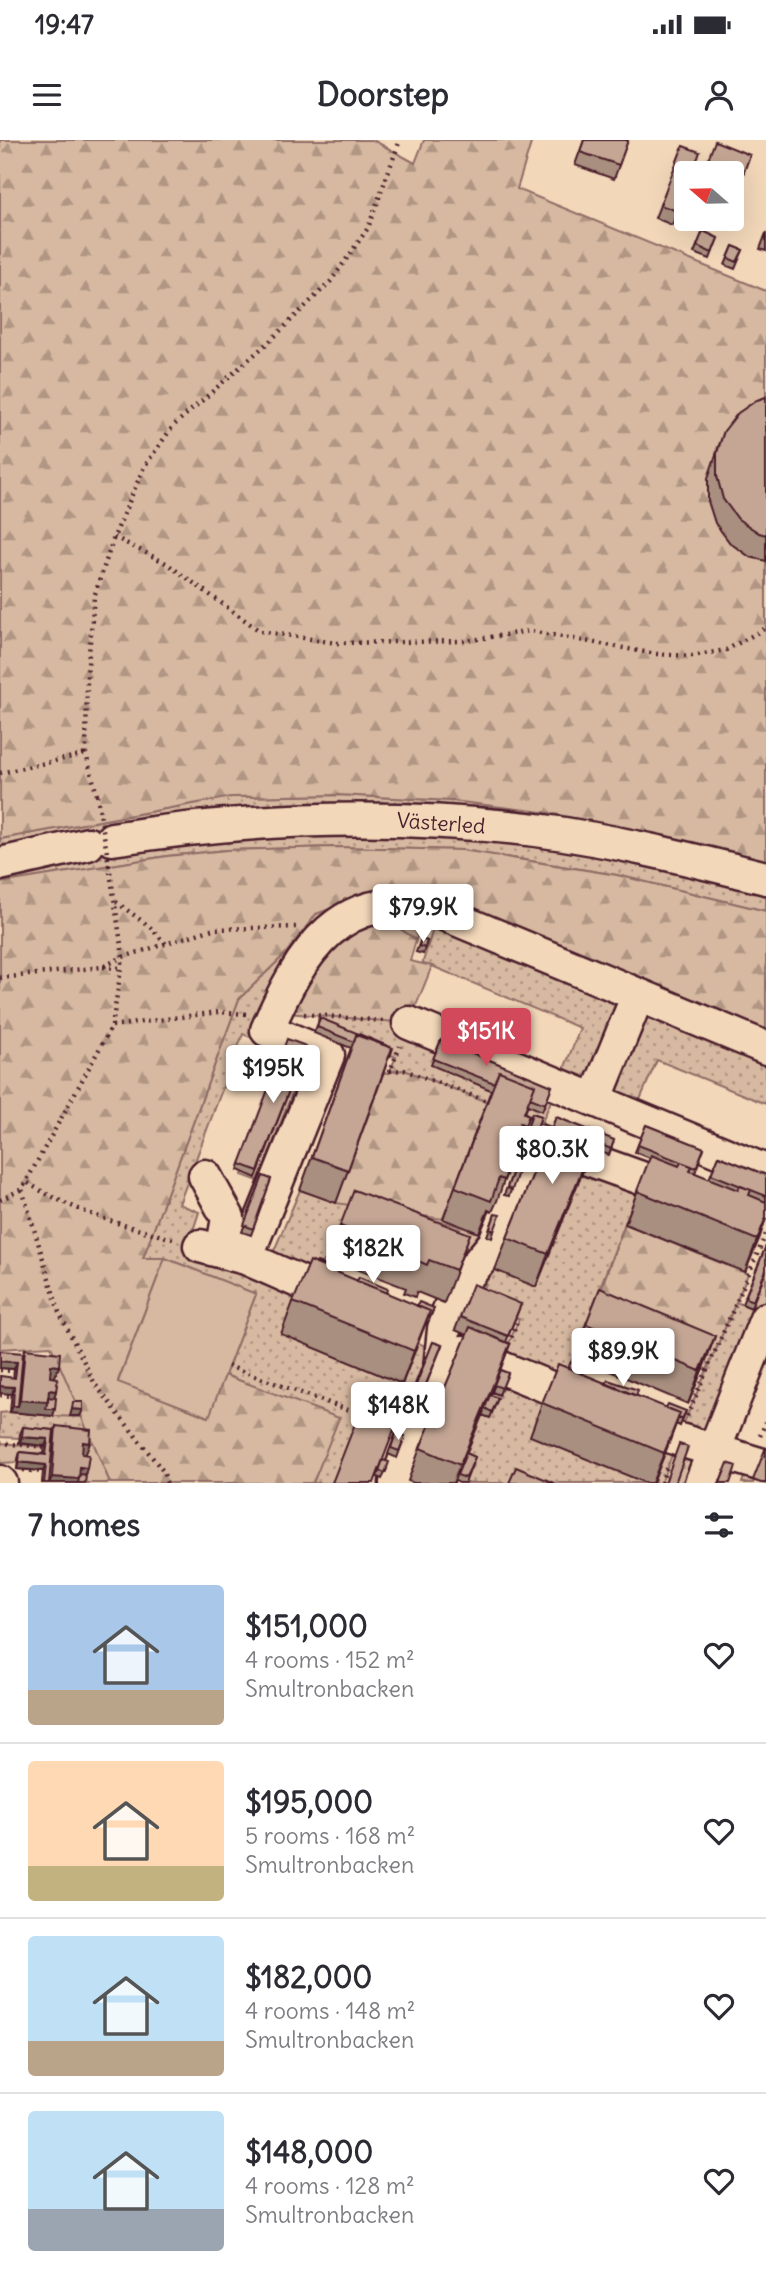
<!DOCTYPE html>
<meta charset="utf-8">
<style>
body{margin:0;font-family:Delius,sans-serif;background:#f7f7f7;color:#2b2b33;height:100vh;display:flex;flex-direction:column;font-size:26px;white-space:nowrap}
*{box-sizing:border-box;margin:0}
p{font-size:23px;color:#7c7c81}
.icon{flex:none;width:38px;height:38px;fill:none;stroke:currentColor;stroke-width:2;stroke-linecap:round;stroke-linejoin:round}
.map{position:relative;height:1343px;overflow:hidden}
.drawer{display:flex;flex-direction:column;background:#fff;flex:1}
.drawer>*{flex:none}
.needle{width:46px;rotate:290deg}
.controls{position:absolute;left:674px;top:21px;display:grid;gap:14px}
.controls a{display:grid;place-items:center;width:70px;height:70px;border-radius:7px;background:#fff;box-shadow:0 7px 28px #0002;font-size:35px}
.price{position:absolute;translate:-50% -60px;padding:0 16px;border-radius:7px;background:#fff;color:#222;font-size:23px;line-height:46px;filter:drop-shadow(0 2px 4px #0008)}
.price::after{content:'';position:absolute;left:50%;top:42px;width:21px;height:16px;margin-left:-10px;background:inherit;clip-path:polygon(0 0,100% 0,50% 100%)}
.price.on{background:#d1495b;color:#fff}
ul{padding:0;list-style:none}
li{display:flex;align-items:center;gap:21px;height:175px;padding:0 28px}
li+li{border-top:2px solid #e1e1e2}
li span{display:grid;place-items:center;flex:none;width:196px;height:140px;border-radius:7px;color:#555}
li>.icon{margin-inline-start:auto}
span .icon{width:84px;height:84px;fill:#fffc;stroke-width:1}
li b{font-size:30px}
h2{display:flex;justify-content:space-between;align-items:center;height:84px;padding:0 28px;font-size:30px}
.status{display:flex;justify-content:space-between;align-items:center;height:49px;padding:0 35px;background:#fff;direction:ltr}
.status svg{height:19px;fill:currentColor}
header{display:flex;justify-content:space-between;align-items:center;height:91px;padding:0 28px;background:#fff;font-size:32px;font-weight:700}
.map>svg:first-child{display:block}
.grass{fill:url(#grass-dots);stroke:#906c66;stroke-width:2}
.forest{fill:url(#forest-firs);stroke:#906c66;stroke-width:2}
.green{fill:#d7b9a1;stroke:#906c66;stroke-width:2}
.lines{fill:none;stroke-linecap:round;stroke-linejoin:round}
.minor-casing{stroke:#4a1f2b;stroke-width:37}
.path{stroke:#4a1f2b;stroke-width:4.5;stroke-dasharray:2 5;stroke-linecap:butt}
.minor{stroke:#f2d7b9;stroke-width:32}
.path-bridge{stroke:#4a1f2b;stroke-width:4.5;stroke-dasharray:2 5;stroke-linecap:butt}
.wall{fill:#a98f7f;stroke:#4a1f2b;stroke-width:2}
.shaded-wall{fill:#8a7468;stroke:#4a1f2b;stroke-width:2}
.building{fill:#c5a694;stroke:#4a1f2b;stroke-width:2}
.labels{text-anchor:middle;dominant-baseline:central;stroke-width:6;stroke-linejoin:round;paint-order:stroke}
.street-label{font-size:21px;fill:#4a1f2b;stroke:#f2d7b9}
</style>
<div class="status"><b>19:47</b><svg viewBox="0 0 49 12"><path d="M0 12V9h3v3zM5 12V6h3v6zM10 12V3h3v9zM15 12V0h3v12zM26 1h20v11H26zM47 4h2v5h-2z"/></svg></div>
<header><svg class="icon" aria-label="menu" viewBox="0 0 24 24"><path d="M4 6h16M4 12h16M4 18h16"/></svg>Doorstep<svg class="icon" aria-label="person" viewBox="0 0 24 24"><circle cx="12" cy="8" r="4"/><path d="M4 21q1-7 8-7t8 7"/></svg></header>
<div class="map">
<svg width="766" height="1343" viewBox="0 0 766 1343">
<defs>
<pattern id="grass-dots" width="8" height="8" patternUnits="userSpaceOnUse" patternTransform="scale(1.75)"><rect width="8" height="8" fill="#d7b9a1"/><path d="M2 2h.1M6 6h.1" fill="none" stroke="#b09683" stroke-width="1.8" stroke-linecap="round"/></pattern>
<pattern id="forest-firs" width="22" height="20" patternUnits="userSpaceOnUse" patternTransform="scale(1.75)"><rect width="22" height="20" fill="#d7b9a1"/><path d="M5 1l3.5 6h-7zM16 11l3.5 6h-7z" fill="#b09683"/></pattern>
</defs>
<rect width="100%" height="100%" fill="#f2d7b9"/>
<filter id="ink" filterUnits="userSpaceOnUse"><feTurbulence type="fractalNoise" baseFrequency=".0143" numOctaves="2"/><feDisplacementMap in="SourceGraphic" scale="14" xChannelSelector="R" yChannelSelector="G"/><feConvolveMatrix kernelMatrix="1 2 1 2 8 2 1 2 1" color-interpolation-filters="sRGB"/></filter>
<g filter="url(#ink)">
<!-- grass -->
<path class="grass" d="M338,655L453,661L550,673L766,721V771L617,735L462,710L335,707L227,710L167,716L0,743V699L231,657Z
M395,753L468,774L766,893V964L657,920L633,976L558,945L580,888L432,826L422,825L438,772L425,769L416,800L372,769C309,784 284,847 262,902L243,894L179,1064L199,1072L189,1103L267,1127L300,1050C359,1071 421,1071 479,1093L458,1127L343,1083L328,1118L315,1129L307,1145L302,1143L282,1194L402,1244L418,1203L431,1208L397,1288L414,1295L410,1306L355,1285L333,1343H313L338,1278L225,1235L256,1154L165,1118H143L239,859L286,813L316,774L355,759Z
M318,875L409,883L542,971L550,953L554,954L542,982L404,930L390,931L396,917L318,885Z
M303,913L307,914L260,1037L271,1041L261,1042L242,1035L243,1032L256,1037Z
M585,1026L643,1037L565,1237L646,1343H465L472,1324L464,1320L482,1275L490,1278L495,1265L487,1262L492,1252L500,1255L499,1227L519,1179L469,1158H480L496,1117Z
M766,1131V1221L714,1309L766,1326L753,1343H742L744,1337L726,1330L720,1343H675L685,1314L674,1310L661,1343H653L668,1306L677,1299L736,1162L751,1168Z
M10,1272L82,1277L93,1302L21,1294L20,1298L0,1297V1273Z"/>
<!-- forest -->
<path class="forest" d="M0,0H373L415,23L424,0H532L517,49L766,151V721L550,673L453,661L338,655L231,657L0,699Z
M335,707L462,710L617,735L766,771V893L355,759L316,774L286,813L239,859L143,1118H165L118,1241L208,1277L225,1235L339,1278L313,1343H110L51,1206L0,1209V743L167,716L227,710Z
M372,769L416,800L410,821L432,826L409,883L275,872L283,854Z
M404,930L487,962L443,1079L336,1063L381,941L378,934Z
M625,1084L748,1134L707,1230L589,1181Z"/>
<!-- green -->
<path class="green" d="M165,1118L256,1154L209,1277L118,1242Z
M55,1226H60L82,1277L53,1276L47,1239Z
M93,1302L110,1343H84L78,1315L87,1303Z
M0,1303L45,1307L44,1321L0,1323Z"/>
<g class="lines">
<!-- minor casing -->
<g class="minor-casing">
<path id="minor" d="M112,699C253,677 395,673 536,690C614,700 690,719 766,738
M0,724L88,704
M409,883L766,1031
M595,960L638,855
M205,1036L228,1078L222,1112
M200,1106L246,1118L341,1160
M246,1118L328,915L267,890C300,813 342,743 439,772L766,908
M463,1212L587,1263
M631,1281L680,1300L766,1326
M0,1342L1,1343
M396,1343L440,1228L445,1180L458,1147L494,1104L538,1001L680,1052
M701,1343L766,1179"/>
</g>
<!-- path -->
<path class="path" d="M114,397L166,423L260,491L336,503L465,501L530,491L656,514L692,516L726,510L766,488
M0,633L86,614
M97,655L86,614L87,536L94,457L114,397L144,327L173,286L271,200L331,141L368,88L400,0
M109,725L123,817L112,886L22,1049L59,1172L95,1244L163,1331L167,1343
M116,762L149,786L166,804
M103,827L121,828
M0,838L102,827L123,817L213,789L296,787
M304,874L383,881
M112,886L219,872L247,874
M390,931L404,930L492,963
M381,933L390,931L400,906
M28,1043C74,1072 124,1086 177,1100
M0,1060L22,1049
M509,1204L517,1183
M228,1226L364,1276
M0,1230L14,1231
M0,1255L12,1256
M687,1276L766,1094
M760,1296L766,1282
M0,1303L45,1307
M23,1330L43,1332
M661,1343L668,1323"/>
<!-- minor -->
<use href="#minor" class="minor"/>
<!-- path-bridge -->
<path class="path-bridge" d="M97,655L109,725"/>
</g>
<!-- wall -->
<path class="wall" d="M584,0H628L614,39L575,25Z
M683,6L686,49L672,85L655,78Z
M750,15L733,61L732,60V33Z
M686,78V79H700L698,86L685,81Z
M703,91L718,98L710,119L694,113Z
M766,93V111L760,109Z
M733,106L743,110L735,129L725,125Z
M766,257V421L750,417L730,403L715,383L708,361V338L724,291Z
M421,799L427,801L423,814L416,812Z
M320,878L387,923L336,1063L300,1050L351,908L314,893Z
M441,900L552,946L542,971L528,965L525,973L529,975L513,1018L508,1016L504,1027L508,1029L497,1061L492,1072L488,1070L479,1093L443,1079L491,950L431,925Z
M306,906L256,1038L238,1030L240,1024Z
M532,973L541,976L533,998L525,995Z
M556,977L614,1000L609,1015L591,1009L536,1147L495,1130L507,1098Z
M646,985L704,1008L695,1033L709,1039L719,1016L766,1035V1079L745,1132L625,1084L650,1018L635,1012Z
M518,1018L522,1020L509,1056L504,1055Z
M263,1036L271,1039L251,1095L242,1092Z
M495,1074L494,1091L492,1098L487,1096Z
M340,1086L470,1094L444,1163L417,1152L415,1157L404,1153L406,1148L328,1118Z
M766,1106V1131L751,1168L742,1164Z
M331,1130L417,1166L434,1168L428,1183L426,1182L402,1244L281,1194L293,1162Z
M521,1164L506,1202L510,1204L500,1230L508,1233L499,1255L492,1252L495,1244L490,1255L498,1258L490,1278L482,1275L484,1271L466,1313L475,1317L465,1343H459L455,1341V1340L454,1343H414L408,1341L420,1308L467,1195L455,1190L460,1177Z
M586,1184L715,1196L703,1228L688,1264L574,1216Z
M433,1202L442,1205L418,1265L409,1262Z
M25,1209L59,1226L54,1238L56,1251L54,1257L53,1276L10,1272L14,1229L0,1228L23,1215Z
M582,1234L666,1268L686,1271L680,1286L676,1284L653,1343H646L530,1296L542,1263Z
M56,1286L86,1315L85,1343H42L43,1331L17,1329L18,1319L20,1312L44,1314L45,1306L19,1303L20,1294L23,1287L54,1293Z
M396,1293L405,1296L397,1318L388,1314Z
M383,1320L387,1329L382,1339L377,1337Z"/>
<!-- shaded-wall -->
<path class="shaded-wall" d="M597,993L585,1026L536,1147L548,1114Z
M766,1077L760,1097L745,1132L757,1100Z
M430,1171L418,1203L402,1244L414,1211Z
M715,1196L703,1228L688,1264L700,1231Z
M510,1204L498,1236L453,1343L460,1325Z
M0,1221L17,1222L14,1229L0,1228Z
M51,1225L59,1226L54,1239H47Z
M0,1246L14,1247L12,1254L0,1253Z
M49,1250L56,1251L52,1264L55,1269L53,1276L10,1272L13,1266H18L20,1260Z
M72,1269L83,1270L80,1276H70Z
M680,1273L668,1306L652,1343Z
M22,1297L48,1299L45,1306L19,1303Z
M83,1302L90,1303L85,1316L78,1315Z
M19,1322L46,1325L43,1331L17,1329Z
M80,1327L87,1328L83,1341L78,1343H49L52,1337Z"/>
<!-- building -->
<path class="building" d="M584,0H628L619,25L580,12Z
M715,1L750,15L738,48L732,45V33H703Z
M683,6L700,12L692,33H686V49L677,71L660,65Z
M703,91L718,98L712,113L697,106Z
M733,106L743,110L737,122L728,118Z
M766,257V395L759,393L738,379L723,359L717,336V313L724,291L738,273L757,260Z
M421,799L427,801L425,808L419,806Z
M320,878L393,908L390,917L392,908L356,895L354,902L317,887Z
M356,895L392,908L348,1030L312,1017Z
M287,899L306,906L258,1031L240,1024Z
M441,900L552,946L545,964L530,958L535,945L499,931L494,943L433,919Z
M499,931L535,945L524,973L529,975L525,985L520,983L503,1027L508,1029L504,1040L499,1038L491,1061L455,1047Z
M532,973L541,976L536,991L527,989Z
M556,977L597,993L548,1114L507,1098Z
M646,985L704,1008L696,1028L638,1005Z
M597,993L614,1000L611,1009L594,1002Z
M651,1015L679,1026L681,1022L692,1026L690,1031L738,1050L740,1046L751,1050L749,1055L766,1062V1077L757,1100L637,1051Z
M719,1016L766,1035V1056L711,1034Z
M518,1018L522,1020L512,1050L507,1048Z
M263,1036L271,1039L253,1089L244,1085Z
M354,1050L470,1094L456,1130L429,1120L427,1125L416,1120L418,1116L340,1086Z
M495,1074L500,1075L494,1091L490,1089Z
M766,1106V1130L753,1161L745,1158Z
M310,1121L430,1171L414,1211L293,1162Z
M317,1122L332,1128L331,1130L316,1124Z
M359,1137L388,1149L387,1153L357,1141Z
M473,1144L521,1164L508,1196L460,1177Z
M600,1148L715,1196L700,1231L586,1184Z
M419,1162L434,1168L430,1177L428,1176L430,1171L417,1166Z
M470,1187L510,1204L460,1325L420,1308Z
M433,1202L442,1205L420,1259L412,1255Z
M25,1209L60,1213L59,1226L51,1225L50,1237L58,1238L56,1251L49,1250L48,1262L20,1260Z
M0,1211L23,1213L18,1266H13L14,1247L0,1246V1236L15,1238L17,1222L0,1221Z
M571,1222L585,1228L582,1234L568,1228Z
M558,1224L680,1273L664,1313L542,1263Z
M500,1230L508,1233L502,1248L494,1245Z
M608,1240L638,1250L636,1256L606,1244Z
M367,1253L403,1266L374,1343H332Z
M490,1255L498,1258L492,1272L485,1268Z
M48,1257L56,1258L55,1269H46Z
M73,1262H83V1270L72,1269Z
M668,1264L686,1271L682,1279L678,1278L680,1273L666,1268Z
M56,1286L91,1290L90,1303L83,1302L82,1314L89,1315L87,1328L80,1327L79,1339L52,1337Z
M23,1287L54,1290L49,1343H44L46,1325L19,1322L20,1312L46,1315L48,1299L22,1297Z
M396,1293L405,1296L399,1311L391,1308Z
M679,1304L688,1307L675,1343H665Z
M766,1307V1343H761L753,1340Z
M466,1313L475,1317L466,1338L457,1335Z
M383,1320L389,1322L385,1333L379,1331Z
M728,1323L736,1326L730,1343H720Z
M516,1327L554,1343H509Z
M80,1334L86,1335L85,1343H78Z"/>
</g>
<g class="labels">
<!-- street labels -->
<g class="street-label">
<text transform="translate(441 683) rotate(4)">Västerled</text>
</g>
</g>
</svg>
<div class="controls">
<a><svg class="needle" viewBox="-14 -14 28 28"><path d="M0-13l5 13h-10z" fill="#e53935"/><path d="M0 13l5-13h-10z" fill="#7c7c81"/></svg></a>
</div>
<b class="price" style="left:423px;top:804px">$79.9K</b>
<b class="price on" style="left:486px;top:928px">$151K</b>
<b class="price" style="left:273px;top:965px">$195K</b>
<b class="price" style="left:552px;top:1046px">$80.3K</b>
<b class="price" style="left:373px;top:1145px">$182K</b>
<b class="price" style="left:623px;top:1248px">$89.9K</b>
<b class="price" style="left:398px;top:1302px">$148K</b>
</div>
<section class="drawer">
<h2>7 homes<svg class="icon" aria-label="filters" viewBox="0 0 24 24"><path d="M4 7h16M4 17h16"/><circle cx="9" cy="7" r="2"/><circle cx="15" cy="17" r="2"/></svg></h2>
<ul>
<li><span style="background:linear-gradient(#a9c7e8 75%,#b9a48a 0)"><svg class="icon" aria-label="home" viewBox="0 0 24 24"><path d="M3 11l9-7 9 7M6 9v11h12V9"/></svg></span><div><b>$151,000</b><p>4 rooms · 152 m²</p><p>Smultronbacken</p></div><svg class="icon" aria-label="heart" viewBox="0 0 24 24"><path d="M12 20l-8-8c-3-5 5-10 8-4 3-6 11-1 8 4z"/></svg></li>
<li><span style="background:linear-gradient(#ffd9b3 75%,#c2b280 0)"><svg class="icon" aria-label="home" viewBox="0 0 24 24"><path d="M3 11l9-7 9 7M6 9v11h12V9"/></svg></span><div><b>$195,000</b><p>5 rooms · 168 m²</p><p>Smultronbacken</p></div><svg class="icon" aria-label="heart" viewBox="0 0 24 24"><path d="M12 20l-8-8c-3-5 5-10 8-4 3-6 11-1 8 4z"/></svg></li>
<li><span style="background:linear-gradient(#bfe0f5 75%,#b9a48a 0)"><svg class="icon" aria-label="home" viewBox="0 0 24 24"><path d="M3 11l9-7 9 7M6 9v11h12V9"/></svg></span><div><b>$182,000</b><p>4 rooms · 148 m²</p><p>Smultronbacken</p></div><svg class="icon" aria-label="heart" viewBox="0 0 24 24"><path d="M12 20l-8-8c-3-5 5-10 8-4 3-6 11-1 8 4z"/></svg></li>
<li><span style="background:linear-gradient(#bfe0f5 70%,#9aa5b1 0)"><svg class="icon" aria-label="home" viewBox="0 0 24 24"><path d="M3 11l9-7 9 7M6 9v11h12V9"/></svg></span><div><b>$148,000</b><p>4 rooms · 128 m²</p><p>Smultronbacken</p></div><svg class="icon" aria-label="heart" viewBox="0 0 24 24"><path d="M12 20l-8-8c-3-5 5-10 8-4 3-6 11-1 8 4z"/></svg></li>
</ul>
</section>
